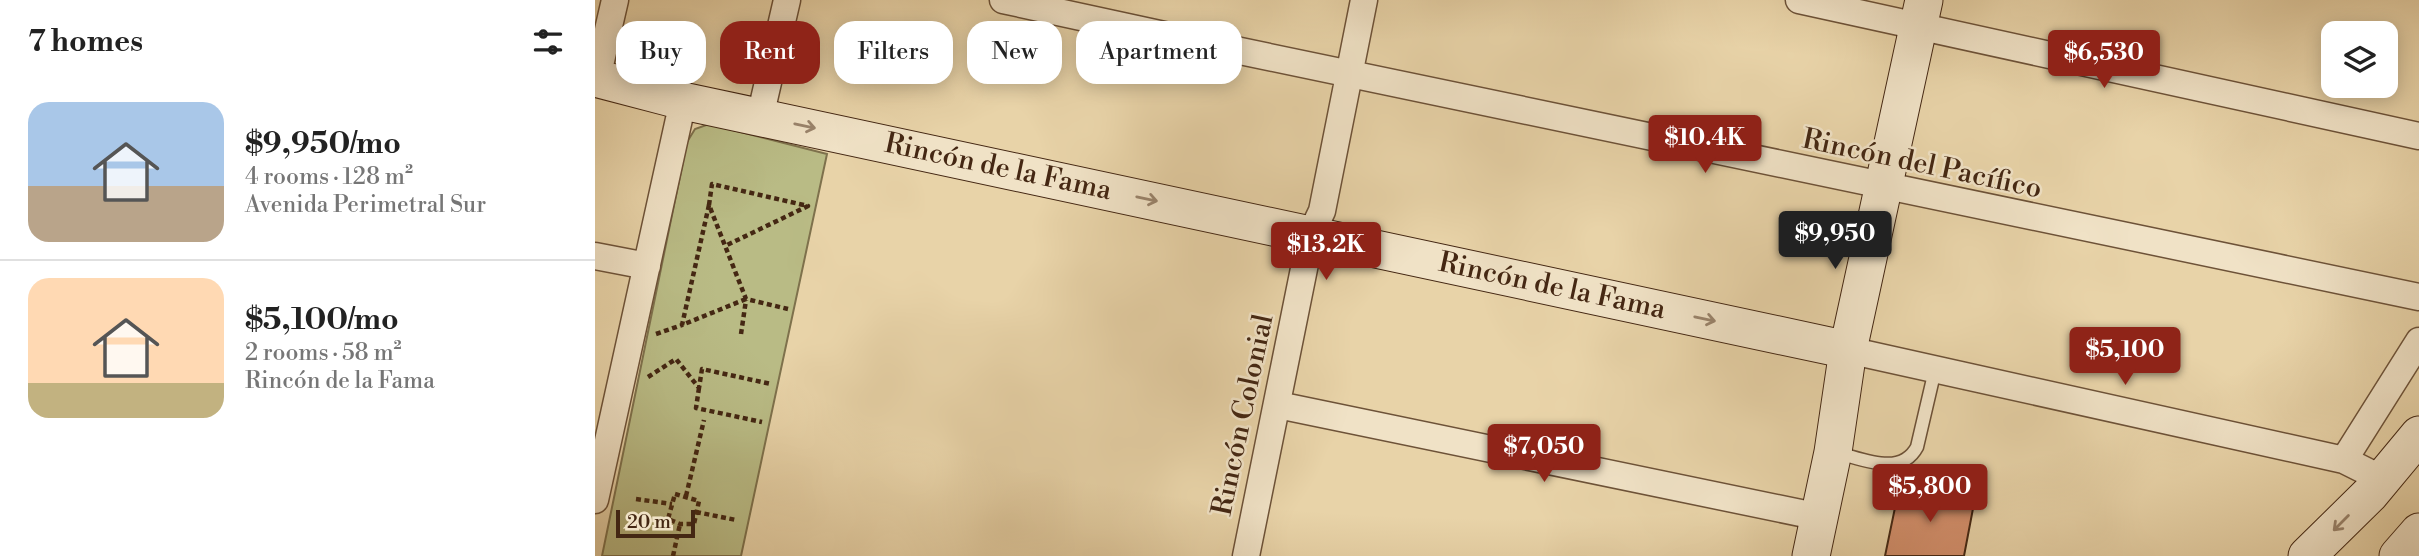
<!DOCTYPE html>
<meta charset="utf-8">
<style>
body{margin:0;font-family:"Libre Bodoni",serif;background:#f2f2f2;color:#222;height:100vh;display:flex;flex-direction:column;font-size:26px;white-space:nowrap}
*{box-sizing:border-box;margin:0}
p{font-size:23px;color:#767676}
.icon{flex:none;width:38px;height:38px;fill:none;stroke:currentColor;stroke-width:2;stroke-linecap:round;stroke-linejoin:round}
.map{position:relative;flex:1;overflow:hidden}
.drawer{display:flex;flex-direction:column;background:#fff;width:595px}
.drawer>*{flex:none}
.top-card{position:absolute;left:21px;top:21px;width:665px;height:63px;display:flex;gap:14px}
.controls{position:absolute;left:1726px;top:21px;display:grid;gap:14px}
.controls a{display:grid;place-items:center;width:77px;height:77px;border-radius:14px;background:#fff;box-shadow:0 4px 18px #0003;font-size:35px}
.scale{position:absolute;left:21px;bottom:18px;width:79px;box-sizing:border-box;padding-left:7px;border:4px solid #442713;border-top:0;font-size:19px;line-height:24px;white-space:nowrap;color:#442713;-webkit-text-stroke:5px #f0e2c6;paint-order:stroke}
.price{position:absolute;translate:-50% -60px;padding:0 16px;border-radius:7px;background:#8f2418;color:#fff;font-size:23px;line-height:46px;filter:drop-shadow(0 2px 4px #0008)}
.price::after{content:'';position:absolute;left:50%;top:42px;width:21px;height:16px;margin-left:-10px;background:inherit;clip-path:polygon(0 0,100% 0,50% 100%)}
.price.current{background:#222;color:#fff}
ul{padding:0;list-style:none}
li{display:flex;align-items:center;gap:21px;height:175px;padding:0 28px}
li+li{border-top:2px solid #e0e0e0}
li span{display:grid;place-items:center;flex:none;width:196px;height:140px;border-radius:21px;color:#555}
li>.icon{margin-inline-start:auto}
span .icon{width:84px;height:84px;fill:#fffc;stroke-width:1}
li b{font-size:30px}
h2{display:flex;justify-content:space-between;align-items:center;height:84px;padding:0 28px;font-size:30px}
.tag{padding:0 24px;border-radius:21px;background:#fff;box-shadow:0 4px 18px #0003;font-size:24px;line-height:63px}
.tag.current{background:#8f2418;color:#fff}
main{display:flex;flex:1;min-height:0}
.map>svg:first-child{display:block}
.green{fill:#b9bb85;stroke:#7e714c;stroke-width:2}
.building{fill:#d38f6c;stroke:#442713;stroke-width:2}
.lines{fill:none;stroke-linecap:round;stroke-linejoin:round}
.lane-casing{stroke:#6d5238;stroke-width:15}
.street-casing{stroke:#6d5238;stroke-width:29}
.secondary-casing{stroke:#442713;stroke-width:39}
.path{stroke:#442713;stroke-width:4.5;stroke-dasharray:5 3.5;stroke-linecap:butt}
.lane{stroke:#f0e2c6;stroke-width:12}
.street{stroke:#f0e2c6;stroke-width:26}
.secondary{stroke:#f0e2c6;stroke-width:37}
.oneway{stroke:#9a846c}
.labels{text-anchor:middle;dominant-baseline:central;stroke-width:5;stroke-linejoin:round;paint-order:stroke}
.street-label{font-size:28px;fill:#442713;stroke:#f0e2c6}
</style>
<main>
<section class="drawer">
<h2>7 homes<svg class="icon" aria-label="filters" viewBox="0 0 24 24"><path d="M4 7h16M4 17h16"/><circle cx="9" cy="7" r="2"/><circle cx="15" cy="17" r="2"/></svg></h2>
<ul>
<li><span style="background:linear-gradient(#a9c7e8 60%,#b9a48a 0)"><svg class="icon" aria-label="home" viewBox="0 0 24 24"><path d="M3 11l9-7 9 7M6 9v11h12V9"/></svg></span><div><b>$9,950/mo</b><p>4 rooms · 128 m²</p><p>Avenida Perimetral Sur</p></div></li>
<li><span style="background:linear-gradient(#ffd9b3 75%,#c2b280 0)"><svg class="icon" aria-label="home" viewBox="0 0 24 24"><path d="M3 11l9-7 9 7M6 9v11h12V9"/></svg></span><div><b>$5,100/mo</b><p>2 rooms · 58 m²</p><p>Rincón de la Fama</p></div></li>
</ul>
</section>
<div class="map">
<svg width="1824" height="556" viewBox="0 0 1824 556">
<rect width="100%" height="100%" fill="#e8d3a8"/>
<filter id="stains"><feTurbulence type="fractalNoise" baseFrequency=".00286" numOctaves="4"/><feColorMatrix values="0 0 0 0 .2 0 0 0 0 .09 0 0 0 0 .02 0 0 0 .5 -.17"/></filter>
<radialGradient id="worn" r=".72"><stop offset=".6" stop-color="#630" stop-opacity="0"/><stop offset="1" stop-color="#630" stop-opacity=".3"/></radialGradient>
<!-- green -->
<path class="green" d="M114,124L232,154L146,556H7L92,142L100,129Z"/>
<!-- building -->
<path class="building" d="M1320,485L1380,498L1369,556H1290L1302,498Z"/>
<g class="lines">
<!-- lane casing -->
<g class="lane-casing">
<path id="lane" d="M1243,453C1268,459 1306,477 1322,447L1340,370"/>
</g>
<!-- street casing -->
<g class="street-casing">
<path id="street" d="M408,0C879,103 1351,201 1824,297
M1204,0L1824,136
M2,78L20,0
M165,117L192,0
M0,256L52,266
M1253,350L1749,460L1787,479
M683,405L1225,517
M1749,460L1824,341
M0,500L88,101
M651,556L716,234L727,211L769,0"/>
</g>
<!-- secondary casing -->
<g class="secondary-casing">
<path id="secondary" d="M0,78L88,101L1253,350
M1216,556L1238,452L1253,350L1329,0
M1712,556L1775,494L1824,435
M1803,556L1824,532"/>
</g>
<!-- path -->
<path class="path" d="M114,205L117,184L213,206L130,246
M151,299L87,325L114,205L151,299L193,309
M61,334L87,325
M146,334L151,300
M53,377L81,359L104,388L107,369L176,384
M104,388L101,408L167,422
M80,494L104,501L99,524H85L73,519Z
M91,496L109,420
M41,499L77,504
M101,512L141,520
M78,556L85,524"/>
<!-- lane -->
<use href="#lane" class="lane"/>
<!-- street -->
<use href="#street" class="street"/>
<!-- secondary -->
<use href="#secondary" class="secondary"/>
</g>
<!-- one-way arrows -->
<defs><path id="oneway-shaft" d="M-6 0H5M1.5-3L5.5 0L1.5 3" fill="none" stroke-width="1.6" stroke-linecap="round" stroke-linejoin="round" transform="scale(1.75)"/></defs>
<g class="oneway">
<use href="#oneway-shaft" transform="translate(210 126) rotate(12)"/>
<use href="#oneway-shaft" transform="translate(552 199) rotate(12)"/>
<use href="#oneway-shaft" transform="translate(1110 319) rotate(12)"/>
<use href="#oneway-shaft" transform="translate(1746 523) rotate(135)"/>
</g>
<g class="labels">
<!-- street labels -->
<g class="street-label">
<text transform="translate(1327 164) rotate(12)">Rincón del Pacífico</text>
<text transform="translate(403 167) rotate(12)">Rincón de la Fama</text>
<text transform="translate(957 286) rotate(12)">Rincón de la Fama</text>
<text transform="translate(648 415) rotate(-78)">Rincón Colonial</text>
</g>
</g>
<rect width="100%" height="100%" filter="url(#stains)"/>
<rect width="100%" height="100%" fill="url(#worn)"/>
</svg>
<div class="controls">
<a><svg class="icon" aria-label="layers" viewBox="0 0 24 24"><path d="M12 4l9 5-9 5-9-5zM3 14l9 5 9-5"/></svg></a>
</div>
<div class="scale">20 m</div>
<b class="price" style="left:1509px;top:90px">$6,530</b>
<b class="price" style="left:1110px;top:175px">$10.4K</b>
<b class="price current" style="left:1240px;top:271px">$9,950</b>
<b class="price" style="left:731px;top:282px">$13.2K</b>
<b class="price" style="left:1530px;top:387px">$5,100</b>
<b class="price" style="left:949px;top:484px">$7,050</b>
<b class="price" style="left:1335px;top:524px">$5,800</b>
<div class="top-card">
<a class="tag">Buy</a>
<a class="tag current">Rent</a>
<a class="tag">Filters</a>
<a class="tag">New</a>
<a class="tag">Apartment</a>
</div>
</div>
</main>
